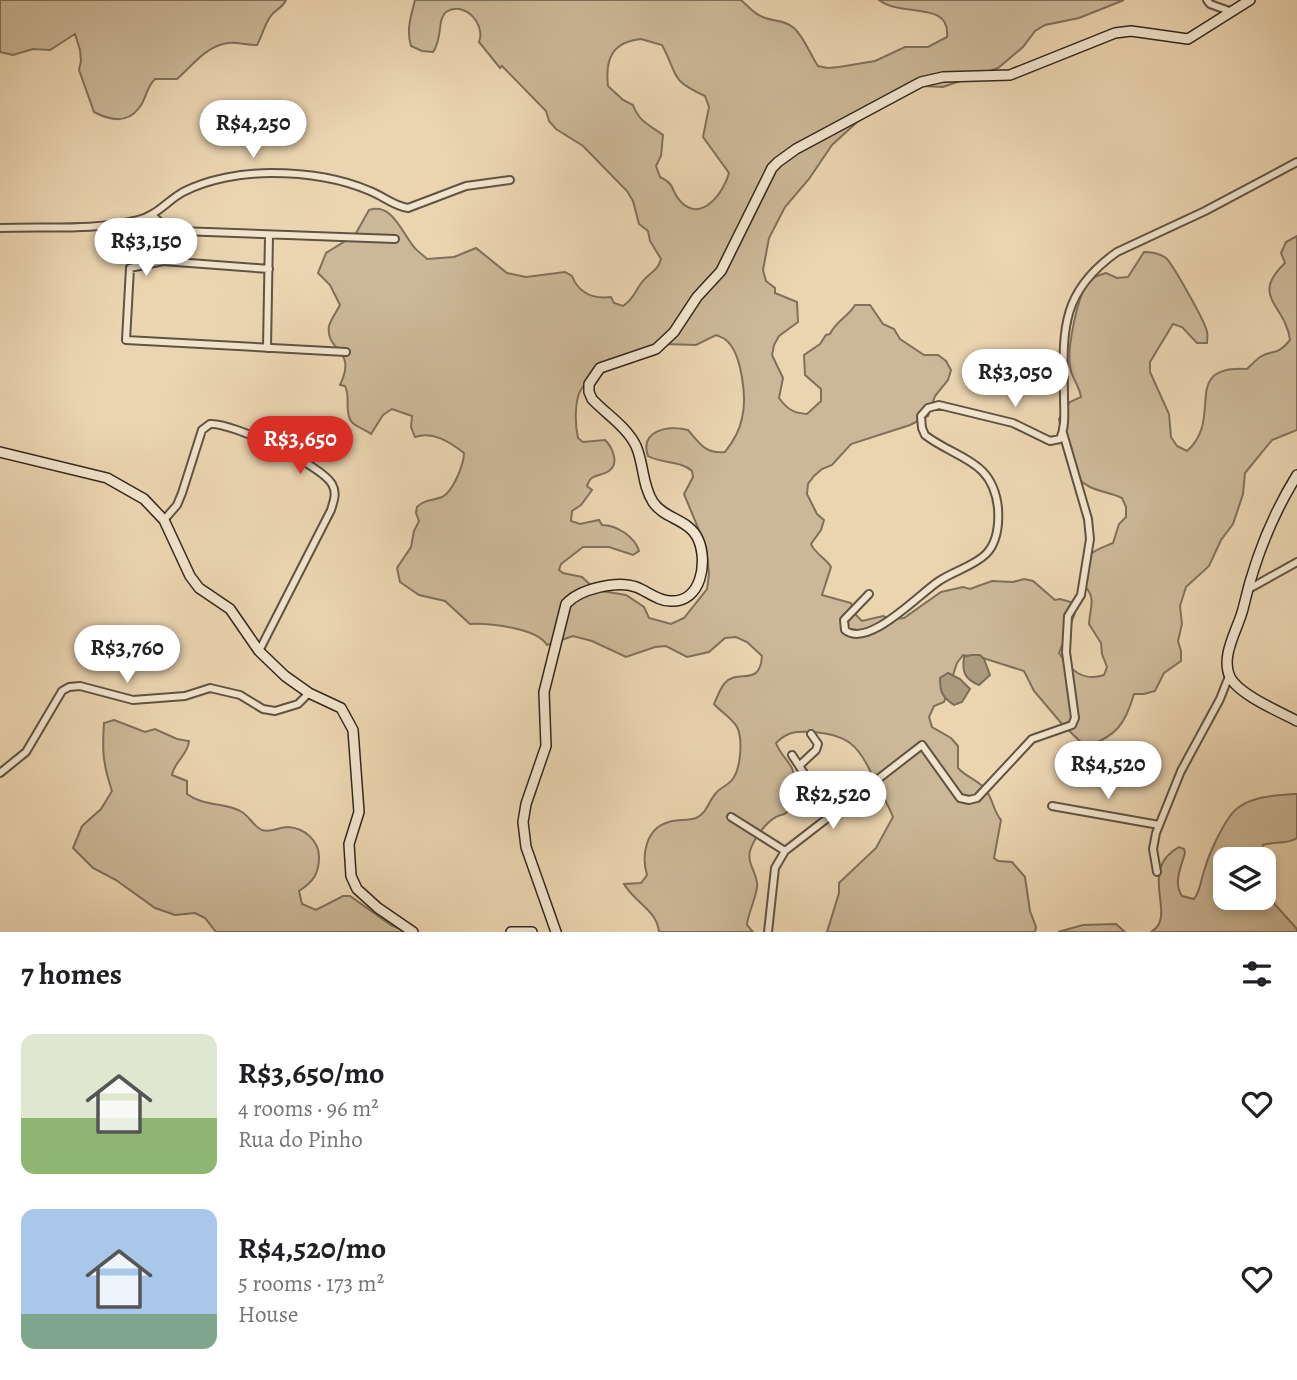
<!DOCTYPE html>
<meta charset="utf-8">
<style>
body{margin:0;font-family:Alegreya,serif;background:#f6f6f6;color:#202124;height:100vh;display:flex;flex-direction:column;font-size:26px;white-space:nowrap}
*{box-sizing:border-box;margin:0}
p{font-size:23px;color:#757577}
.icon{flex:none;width:38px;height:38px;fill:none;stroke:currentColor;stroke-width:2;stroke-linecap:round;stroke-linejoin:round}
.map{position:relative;height:932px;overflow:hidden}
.drawer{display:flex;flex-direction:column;background:#fff;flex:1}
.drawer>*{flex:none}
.buttons{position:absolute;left:1213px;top:847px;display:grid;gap:14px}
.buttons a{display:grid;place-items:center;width:63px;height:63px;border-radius:14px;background:#fff;box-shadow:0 4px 10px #0003;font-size:35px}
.price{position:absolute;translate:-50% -60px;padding:0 16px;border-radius:24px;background:#fff;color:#222;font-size:23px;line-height:46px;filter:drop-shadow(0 2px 4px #0008)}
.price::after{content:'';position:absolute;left:50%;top:42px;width:21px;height:16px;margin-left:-10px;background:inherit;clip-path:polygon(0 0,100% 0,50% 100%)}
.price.current{background:#d93025;color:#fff}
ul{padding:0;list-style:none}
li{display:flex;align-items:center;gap:21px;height:175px;padding:0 21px}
li span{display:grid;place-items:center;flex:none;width:196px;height:140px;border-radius:14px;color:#555}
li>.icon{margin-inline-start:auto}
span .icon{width:84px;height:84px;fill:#fffc;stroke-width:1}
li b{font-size:30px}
h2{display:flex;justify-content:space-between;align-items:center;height:84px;padding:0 21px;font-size:30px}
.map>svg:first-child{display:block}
.green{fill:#ccb898;stroke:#7f705b;stroke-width:2;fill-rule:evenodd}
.water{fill:#ac9a7f;stroke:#7b6c58;stroke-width:2}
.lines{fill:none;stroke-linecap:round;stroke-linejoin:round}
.street-casing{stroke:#605343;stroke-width:10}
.secondary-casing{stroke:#32281e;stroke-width:12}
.street{stroke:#f2e4cc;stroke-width:6}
.secondary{stroke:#f2e4cc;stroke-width:9}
</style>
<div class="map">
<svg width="1297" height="932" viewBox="0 0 1297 932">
<rect width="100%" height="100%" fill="#ebd5b1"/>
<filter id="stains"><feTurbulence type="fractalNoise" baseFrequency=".00286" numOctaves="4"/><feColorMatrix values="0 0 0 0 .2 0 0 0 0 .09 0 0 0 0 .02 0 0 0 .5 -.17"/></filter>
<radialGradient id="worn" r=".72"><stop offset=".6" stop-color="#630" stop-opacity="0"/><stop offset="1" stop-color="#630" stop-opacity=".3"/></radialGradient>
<!-- green -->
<path class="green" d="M0,0H286C282,9 275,9 270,17C264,26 262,36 257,45C247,45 238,42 228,43C206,46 193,65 177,79H155C145,89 147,98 139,108C127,124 109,120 94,112L79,70L81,61L80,50L75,34L50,50L33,49L13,55L0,52Z
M415,0H741C748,6 754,14 763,17C773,22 784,19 794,28C804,37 810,54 818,66L828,68L839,67L875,61L905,47H928L947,37C951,0 902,18 879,0H1124L1079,18L1045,25L1035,31L1023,47L998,68L943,87L922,86L881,103L856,123L832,145L809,179L785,207L769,238L763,270L766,281L775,288V293L797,302L798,322L779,336L774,345L772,355L783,378L779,398C787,409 793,413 807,414L821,401V389L805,375L804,355L820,344L826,335L830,334C836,321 849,316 855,305H870L883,324L894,329L900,339L924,355H938L946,361L951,370L948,380L935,396L928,416L910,425L851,444L832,465L822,469L814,476L808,484L807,494L817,514L824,520L821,530L811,544C815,554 826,558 831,567L822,595L851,603L854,613L862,621L883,616L893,619L904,618L941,592L963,587L970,589L992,581L1013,582L1024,579L1033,581L1055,600L1060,599L1071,602L1075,613L1059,653C1070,670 1083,682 1104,675L1107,667L1102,654L1101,643L1089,624C1090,606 1097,598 1083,584L1086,575L1082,566C1089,551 1099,549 1113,543L1119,524L1126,517V507L1122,498C1112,493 1100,492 1090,487C1064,474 1064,444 1059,419L1070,402L1081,397C1079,384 1071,378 1070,366C1067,348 1077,299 1087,284C1092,277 1099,275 1106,273L1117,278L1128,277L1144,252C1152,252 1159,253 1166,258C1172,263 1206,323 1207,332C1208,334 1207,341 1207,343H1197L1182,327L1173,324L1150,362V372L1169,414L1171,437L1177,446L1187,451C1225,418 1179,365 1247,369C1251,365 1256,360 1260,357C1273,349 1276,357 1290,340C1286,305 1249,297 1285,263L1281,253L1286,242L1297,236V430L1272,440L1245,473L1243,494L1233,524L1221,540L1209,566L1186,587L1180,606L1182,624L1178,641L1181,651V661L1164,673L1155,691L1144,694H1134C1125,725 1116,736 1086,747L1062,724L1034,691L1024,671L983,658L963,655L957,663L944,702L934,706L929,717L932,727L951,738L958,746V768C966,777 978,780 985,789C993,798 993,811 1001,820L994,858L998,861L1012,862L1025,877L1030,911L1036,927L1035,932H827L839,893V883L876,848L893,817C888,803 879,791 873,777C859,745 847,734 811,732C795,731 787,732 776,743C780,755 790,761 793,771C797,782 796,805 786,813C784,815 779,815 776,817C766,822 753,840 750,851C747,863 756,872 757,883C759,892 748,912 747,925L753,932H659C657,910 634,902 624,884L641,883L647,875C641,855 646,828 669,822C677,819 688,821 696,818C707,813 708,802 716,793C720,788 728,785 732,780C741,769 743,739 737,727C732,718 721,712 714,704C717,698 720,688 725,683C738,668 760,688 762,656L747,642L736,637L725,638L709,652L687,657L666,646L655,647L626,657L592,641L573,636L547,645C537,628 489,623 470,624L445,601L419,595L400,582L397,568L411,547L414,531L419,521L416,513L417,507C425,499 432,501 442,497C453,492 464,464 464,453C450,442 433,431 415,437L411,427L412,416L392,409L383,415L371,434C365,429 355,427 351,421C344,411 351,397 345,386L340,385C358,348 325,352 329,326C331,319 337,311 340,305L330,285L318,273L326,253L355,235L369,210C392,202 402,233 414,247C418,252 423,255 427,259L454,257L476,248L507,273L526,277L565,272L572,276C579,294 593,299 611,297L614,303L623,306C634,299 635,291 642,282C650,272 658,271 661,259L650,241L648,231L639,224L633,201L627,191L583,146L556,129L549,121L546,111L502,66L500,68L479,42C486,25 465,0 446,12C437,19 443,38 433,52L422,51L411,46C406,30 411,16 415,0ZM641,39L662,45C679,76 668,79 705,96L709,107L703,137L729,173C724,192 702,223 681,202C670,191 677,185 660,177L656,166L661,156L663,135C650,125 639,122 633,105L623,100L608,86C605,59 612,42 641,39ZM716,335C720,337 723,337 726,340C742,353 747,399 742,418C740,430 732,443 725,452C705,454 700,444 688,430C669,425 639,430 648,456C662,464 680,460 692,471L693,477L684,494L706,547L709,574L707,589L684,618L671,624L649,618L644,607L626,595L596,590L582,577L563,573L559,570L561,564L583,547H609L633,555L639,551C635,537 617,525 602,525L599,520L580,524L571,521L572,511L581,505L592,490L587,486C591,473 600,477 609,471C620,463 612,447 605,440L583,442L578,438C575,425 574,399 582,388C590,377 612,366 624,361C642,354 651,359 664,344L696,345Z
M114,720L145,732L155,729L177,739L189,741C188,755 174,762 172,775L187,781V794C204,807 226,802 242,812C250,817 254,827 262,830C271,833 279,827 288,827C305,828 319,841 319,857C319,874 313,882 299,891L302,904L316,910L343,896H350L391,925L407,932H216L205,918L195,913L175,915L155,908L116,880L93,868L73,848L82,826L101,809L112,791C103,764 102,751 104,723Z
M1297,794V838C1285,845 1275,841 1263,845L1260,859H1225V898H1264V892L1297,929V932H1151C1179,916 1136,871 1179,847L1184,849L1185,853C1181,867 1173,883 1182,896L1194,899C1201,890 1201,878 1205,868C1209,854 1226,815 1239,807C1255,796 1278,795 1297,794Z
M1116,924L1125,932H1058L1083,925Z"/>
<!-- water -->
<path class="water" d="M971,655H980L984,659L990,675L979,685C964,679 962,671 964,657Z
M948,673L960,679L970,689L962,702L954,705C942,697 940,692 940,678Z"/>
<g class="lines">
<!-- street casing -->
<g class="street-casing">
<path id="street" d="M1207,0L1210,4L1232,12
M152,215L164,226L180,231L395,239
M0,228C47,226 91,231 138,220C156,216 167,201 183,192C208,179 242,173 271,173C303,173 340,178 370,191C383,196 394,206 408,208L466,186L510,180
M180,231L163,261L130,268L126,340L346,352
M163,261L269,269
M267,348L269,235
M164,520L177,505L182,493L202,430L210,424C232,422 321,465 332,484C337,493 334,500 331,510L259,651
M1247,590L1297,562
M869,594L844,620L845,630C868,649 919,594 939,581C954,571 974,566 986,554C998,542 999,523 998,508C993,459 956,459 925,435L922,428L921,416L928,408L939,405L1013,423L1050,441L1060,439C1066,426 1064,411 1064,396C1063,332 1059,293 1117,252L1205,211L1297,162
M792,755L807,778L837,811
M799,766L816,750L818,744L811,734
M0,773L26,752L62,691L69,687L80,686L133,700L185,696L210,688L240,695L263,709L275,711L298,704L309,693
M1052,806L1159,825
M731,817L785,851
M1157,872L1153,849L1156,833L1181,771L1220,699L1229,676
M768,932L775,868L785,851L922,745L960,798L969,800L977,798L1032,739L1072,725L1075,718L1066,652L1068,616L1081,595L1090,539L1088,519L1063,433"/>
</g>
<!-- secondary casing -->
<g class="secondary-casing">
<path id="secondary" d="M0,452L107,478L144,499L164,520L190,576L199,588L230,609L259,651L285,676L309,693L341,708L353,730L359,812L349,844L351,876L357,889L378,908L413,932
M1297,475C1271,517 1254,561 1243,609C1238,629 1220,656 1230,677C1238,694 1280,712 1297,721
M511,932H532
M556,932L526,847L523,822L526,804L546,746L544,692L566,604C579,589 617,580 636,587C647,591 658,601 670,601C702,603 708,561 698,539C689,519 664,519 653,502C642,485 644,464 636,446C627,427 606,414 592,399L589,392V384L600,368L656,349L674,332L697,297L721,271L772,168L778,162L796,149L921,82L943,77L1010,75L1115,33L1131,31L1188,39L1250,0"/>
</g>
<!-- street -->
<use href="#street" class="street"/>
<!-- secondary -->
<use href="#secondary" class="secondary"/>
</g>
<rect width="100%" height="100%" filter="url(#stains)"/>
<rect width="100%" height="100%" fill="url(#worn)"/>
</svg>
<div class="buttons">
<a><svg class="icon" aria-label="layers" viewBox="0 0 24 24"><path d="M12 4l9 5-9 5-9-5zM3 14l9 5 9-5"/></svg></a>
</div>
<b class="price" style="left:253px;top:160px">R$4,250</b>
<b class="price" style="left:146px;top:278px">R$3,150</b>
<b class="price" style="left:1015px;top:409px">R$3,050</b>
<b class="price current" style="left:300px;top:476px">R$3,650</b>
<b class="price" style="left:127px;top:685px">R$3,760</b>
<b class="price" style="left:1108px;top:801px">R$4,520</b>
<b class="price" style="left:833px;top:831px">R$2,520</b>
</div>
<section class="drawer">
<h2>7 homes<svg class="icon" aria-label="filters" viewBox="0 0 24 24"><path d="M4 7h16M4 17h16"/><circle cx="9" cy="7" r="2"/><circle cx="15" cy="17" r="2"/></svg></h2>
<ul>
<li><span style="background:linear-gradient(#dfe7d0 60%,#8fb573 0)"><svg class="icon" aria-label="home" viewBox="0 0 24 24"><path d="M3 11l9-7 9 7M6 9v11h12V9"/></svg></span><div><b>R$3,650/mo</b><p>4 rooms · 96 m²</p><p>Rua do Pinho</p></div><svg class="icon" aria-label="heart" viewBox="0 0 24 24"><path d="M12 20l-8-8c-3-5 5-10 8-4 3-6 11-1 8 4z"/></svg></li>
<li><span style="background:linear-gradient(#a9c7e8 75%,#7fa58c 0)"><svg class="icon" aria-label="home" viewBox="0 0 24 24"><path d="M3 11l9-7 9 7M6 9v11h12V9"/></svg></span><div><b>R$4,520/mo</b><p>5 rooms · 173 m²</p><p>House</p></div><svg class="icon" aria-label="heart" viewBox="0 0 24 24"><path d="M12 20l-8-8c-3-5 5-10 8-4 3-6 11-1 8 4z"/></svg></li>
</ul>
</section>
